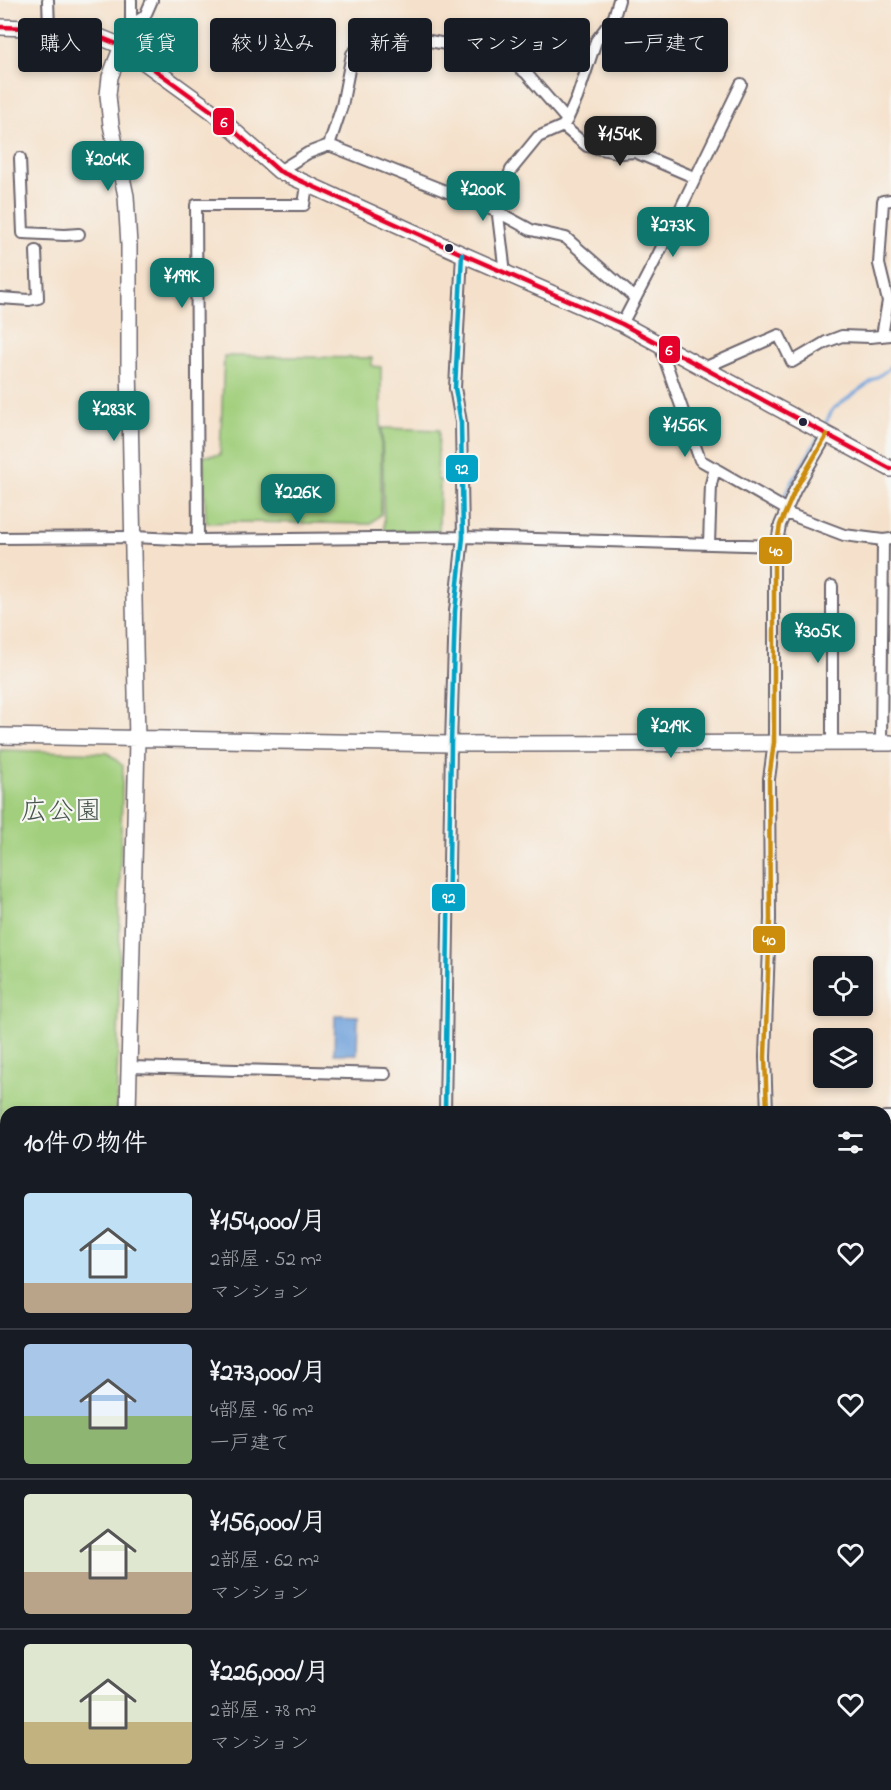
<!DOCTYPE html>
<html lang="ja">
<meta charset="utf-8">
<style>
body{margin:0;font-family:"Indie Flower","Klee One",sans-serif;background:#20242c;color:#f1f3f6;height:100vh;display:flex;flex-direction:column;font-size:22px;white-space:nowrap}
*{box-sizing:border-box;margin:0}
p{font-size:20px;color:#9ea1a6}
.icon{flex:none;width:33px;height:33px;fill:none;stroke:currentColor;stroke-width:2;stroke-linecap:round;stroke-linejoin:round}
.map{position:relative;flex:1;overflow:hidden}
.details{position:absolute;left:0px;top:1106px;width:891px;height:686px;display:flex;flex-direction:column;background:#171b24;border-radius:18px 18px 0 0;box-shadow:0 3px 9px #0003}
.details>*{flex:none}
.banner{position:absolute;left:18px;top:18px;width:855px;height:54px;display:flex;gap:12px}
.buttons{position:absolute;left:813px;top:956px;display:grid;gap:12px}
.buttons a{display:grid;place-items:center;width:60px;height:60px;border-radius:6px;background:#171b24;box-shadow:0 3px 9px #0003;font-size:30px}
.price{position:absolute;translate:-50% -51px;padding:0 14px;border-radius:12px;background:#0f766e;color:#fff;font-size:20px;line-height:39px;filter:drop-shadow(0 2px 3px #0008)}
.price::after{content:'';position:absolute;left:50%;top:36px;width:18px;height:14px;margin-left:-9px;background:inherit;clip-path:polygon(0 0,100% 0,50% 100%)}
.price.current{background:#222;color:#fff}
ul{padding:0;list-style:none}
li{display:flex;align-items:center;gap:18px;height:150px;padding:0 24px}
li+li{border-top:2px solid #363941}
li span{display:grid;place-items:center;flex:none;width:168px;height:120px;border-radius:6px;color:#555}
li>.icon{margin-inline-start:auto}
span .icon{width:72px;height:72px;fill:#fffc;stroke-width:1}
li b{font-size:26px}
h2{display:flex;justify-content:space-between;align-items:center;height:72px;padding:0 24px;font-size:26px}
.tag{padding:0 21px;border-radius:6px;background:#171b24;box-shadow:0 3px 9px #0003;font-size:21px;line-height:54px}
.tag.current{background:#0f766e;color:#fff}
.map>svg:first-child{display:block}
.industrial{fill:#d2bec1}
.green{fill:#a2cf7d;stroke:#62785c;stroke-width:1.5}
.water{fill:#6fa1da;stroke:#48628a;stroke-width:1.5}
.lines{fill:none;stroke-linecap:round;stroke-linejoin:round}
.stream{stroke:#6fa1da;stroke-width:3}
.street-casing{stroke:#6c656d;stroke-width:14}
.secondary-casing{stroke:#6c656d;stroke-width:18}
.highway-casing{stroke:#6c656d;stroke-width:21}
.street{stroke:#fff;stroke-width:10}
.secondary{stroke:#fff;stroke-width:15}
.highway{stroke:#fff;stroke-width:18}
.bus-1-casing{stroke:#f6f6f2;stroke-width:9}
.bus-2-casing{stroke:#f6f6f2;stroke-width:9}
.bus-3-casing{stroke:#f6f6f2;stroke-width:9}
.bus-1{stroke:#e4002b;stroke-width:4.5}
.bus-2{stroke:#02a2c7;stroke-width:4.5}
.bus-3{stroke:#cc8c0c;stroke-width:4.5}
.bus-dot{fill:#22223b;stroke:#f6f6f2;stroke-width:2}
.labels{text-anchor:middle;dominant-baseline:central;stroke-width:4.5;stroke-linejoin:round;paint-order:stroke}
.park-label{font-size:27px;fill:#48564f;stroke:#f6f6f2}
.line-badge{stroke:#f6f6f2;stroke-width:2}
.badge-label{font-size:16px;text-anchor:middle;font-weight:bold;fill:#fff}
</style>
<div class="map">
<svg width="891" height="1790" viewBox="0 0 891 1790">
<rect width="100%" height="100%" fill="#f6f6f2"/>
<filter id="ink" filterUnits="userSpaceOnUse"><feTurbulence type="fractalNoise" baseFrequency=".0167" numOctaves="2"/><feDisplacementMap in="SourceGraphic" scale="12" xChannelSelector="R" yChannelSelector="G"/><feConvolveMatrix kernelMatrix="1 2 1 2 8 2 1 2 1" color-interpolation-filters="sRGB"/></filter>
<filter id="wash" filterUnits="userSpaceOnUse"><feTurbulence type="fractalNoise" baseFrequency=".008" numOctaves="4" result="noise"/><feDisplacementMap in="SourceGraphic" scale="24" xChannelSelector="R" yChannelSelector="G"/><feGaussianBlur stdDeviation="1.35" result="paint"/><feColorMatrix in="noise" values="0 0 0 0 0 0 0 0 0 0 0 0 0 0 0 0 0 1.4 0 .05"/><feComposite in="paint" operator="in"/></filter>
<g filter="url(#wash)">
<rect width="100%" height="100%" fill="#f5e1cb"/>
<!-- industrial -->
<path class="industrial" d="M885,1556H891V1786L448,1790V1785H885Z"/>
<!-- green -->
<path class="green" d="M224,356L372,358V366L381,367V514L370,524L240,522L206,523L203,456L220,455Z
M382,428L439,430L437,479L440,480L439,531H384Z
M0,750L108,753L123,766C118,881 121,996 116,1111L6,1112V1211H0Z"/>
<!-- water -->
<path class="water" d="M335,1015L358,1016L357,1054H334Z"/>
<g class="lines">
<!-- stream -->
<path class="stream" d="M823,428L833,409L887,370L891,365
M780,503L819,436
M885,1527L891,1526
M0,1667L6,1665"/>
</g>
</g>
<g filter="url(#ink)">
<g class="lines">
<!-- street casing -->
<g class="street-casing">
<path id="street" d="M48,0L49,28
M131,25L145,16L152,0
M122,46L131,25V0
M563,126L587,146L620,153L635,152L696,178
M329,145L498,212L531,230L566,238L635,298
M20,158L23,233L65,235L79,234
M279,171L308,153L329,145L342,106L352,54L369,38L392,34L494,53L514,64L526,73L567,120
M505,273L497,207L511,170L538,137L563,126L567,120L577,98L596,41L614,17L619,0
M0,298L29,300L38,298L36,251
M622,324L658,255L741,84
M882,336L888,301L879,264L883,201L891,200
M659,343L700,460L787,510
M704,368L779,335L792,362L826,342L842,336L870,337L891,335
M786,513L844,535L883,540L891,539
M0,538L133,537L198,540L463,537L776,546
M198,540L196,205H304L307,185
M709,544L711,484L715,468
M832,586V743
M881,743L883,540
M130,1067L385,1074
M445,1112L451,744L455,611L463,537L461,422L455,388L462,254
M767,1112L765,1057L770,919L769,779L774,742V560L780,525L795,490L827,435
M885,1117H891
M0,1391H6
M0,1501L6,1500
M0,1651L6,1649"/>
</g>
<!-- secondary casing -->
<g class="secondary-casing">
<path id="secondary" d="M0,27L82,30L122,46L213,112L279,171L462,254L622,324L891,469
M122,46L110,77L108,95L111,125L126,196L129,245V365L137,740L128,1112
M0,736L451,744L891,743
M885,1546L891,1545
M0,1690L6,1688"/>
</g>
<!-- highway casing -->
<g class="highway-casing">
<path id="highway" d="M0,1304H6
M885,1309H891"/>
</g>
<!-- street -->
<use href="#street" class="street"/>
<!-- secondary -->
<use href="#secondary" class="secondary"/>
<!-- highway -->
<use href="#highway" class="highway"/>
<!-- bus-1 casing -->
<g class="bus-1-casing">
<path id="bus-1" d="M0,27L82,30L122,46L213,112L279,171L462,254L622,324L891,469"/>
</g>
<!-- bus-2 casing -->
<g class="bus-2-casing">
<path id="bus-2" d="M445,1112L451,744L455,611L463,537L461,422L455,388L462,254"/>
</g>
<!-- bus-3 casing -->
<g class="bus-3-casing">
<path id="bus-3" d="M767,1112L765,1057L770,919L769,779L774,742V560L780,525L795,490L827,435"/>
</g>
<!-- bus-1 -->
<use href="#bus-1" class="bus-1"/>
<!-- bus-2 -->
<use href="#bus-2" class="bus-2"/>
<!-- bus-3 -->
<use href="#bus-3" class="bus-3"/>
</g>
</g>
<!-- markers -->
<g class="bus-dot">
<circle cx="449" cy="248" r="5"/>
<circle cx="803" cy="422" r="5"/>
</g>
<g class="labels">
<!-- park labels -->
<g class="park-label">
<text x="61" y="812">広公園</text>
</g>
</g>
<g class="line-badge">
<rect x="212" y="107" width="23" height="29" rx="6" fill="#e4002b"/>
<rect x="658" y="335" width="23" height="29" rx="6" fill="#e4002b"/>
<rect x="445" y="454" width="34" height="29" rx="6" fill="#02a2c7"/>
<rect x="758" y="536" width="35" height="29" rx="6" fill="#cc8c0c"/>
<rect x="431" y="883" width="35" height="29" rx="6" fill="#02a2c7"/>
<rect x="752" y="925" width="34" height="29" rx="6" fill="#cc8c0c"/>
</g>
<g class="badge-label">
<text x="224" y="127">6</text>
<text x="669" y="355">6</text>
<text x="462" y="474">92</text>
<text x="776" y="556">40</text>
<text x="449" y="903">92</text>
<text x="769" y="945">40</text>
</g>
</svg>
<div class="buttons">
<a><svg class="icon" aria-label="locate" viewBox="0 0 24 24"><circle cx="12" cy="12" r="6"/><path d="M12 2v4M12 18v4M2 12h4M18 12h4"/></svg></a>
<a><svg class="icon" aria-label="layers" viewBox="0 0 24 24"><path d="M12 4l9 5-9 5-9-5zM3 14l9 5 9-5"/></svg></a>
</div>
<b class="price current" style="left:620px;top:167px">¥154K</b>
<b class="price" style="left:108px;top:192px">¥204K</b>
<b class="price" style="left:483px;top:222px">¥200K</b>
<b class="price" style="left:673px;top:258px">¥273K</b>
<b class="price" style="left:182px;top:309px">¥199K</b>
<b class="price" style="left:114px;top:442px">¥283K</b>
<b class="price" style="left:685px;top:458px">¥156K</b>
<b class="price" style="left:298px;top:525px">¥226K</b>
<b class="price" style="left:818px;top:664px">¥305K</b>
<b class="price" style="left:671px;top:759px">¥219K</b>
<div class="banner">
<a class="tag">購入</a>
<a class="tag current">賃貸</a>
<a class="tag">絞り込み</a>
<a class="tag">新着</a>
<a class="tag">マンション</a>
<a class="tag">一戸建て</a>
</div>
<section class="details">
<h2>10件の物件<svg class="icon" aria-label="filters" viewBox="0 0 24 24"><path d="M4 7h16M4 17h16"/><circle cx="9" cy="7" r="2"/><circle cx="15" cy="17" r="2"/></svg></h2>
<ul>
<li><span style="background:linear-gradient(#bfe0f5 75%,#b9a48a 0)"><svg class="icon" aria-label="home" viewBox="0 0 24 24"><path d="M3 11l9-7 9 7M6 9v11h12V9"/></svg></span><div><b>¥154,000/月</b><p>2部屋 · 52 m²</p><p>マンション</p></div><svg class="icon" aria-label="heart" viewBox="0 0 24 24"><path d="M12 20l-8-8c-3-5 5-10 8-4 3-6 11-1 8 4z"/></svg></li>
<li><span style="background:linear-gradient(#a9c7e8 60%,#8fb573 0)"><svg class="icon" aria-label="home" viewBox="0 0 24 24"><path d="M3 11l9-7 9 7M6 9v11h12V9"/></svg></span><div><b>¥273,000/月</b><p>4部屋 · 96 m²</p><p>一戸建て</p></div><svg class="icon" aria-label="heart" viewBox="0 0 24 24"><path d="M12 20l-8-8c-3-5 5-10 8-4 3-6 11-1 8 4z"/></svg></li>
<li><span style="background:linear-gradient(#dfe7d0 65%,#b9a48a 0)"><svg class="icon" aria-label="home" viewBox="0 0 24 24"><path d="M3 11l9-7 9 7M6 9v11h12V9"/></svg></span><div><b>¥156,000/月</b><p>2部屋 · 62 m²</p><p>マンション</p></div><svg class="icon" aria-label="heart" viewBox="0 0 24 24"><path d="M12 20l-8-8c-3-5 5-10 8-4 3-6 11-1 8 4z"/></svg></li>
<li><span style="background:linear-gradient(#dfe7d0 65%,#c2b280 0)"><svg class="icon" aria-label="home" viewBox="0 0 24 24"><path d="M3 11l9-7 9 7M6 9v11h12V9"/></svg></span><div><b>¥226,000/月</b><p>2部屋 · 78 m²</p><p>マンション</p></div><svg class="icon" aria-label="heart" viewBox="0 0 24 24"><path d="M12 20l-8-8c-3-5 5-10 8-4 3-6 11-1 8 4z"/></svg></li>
</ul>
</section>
</div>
